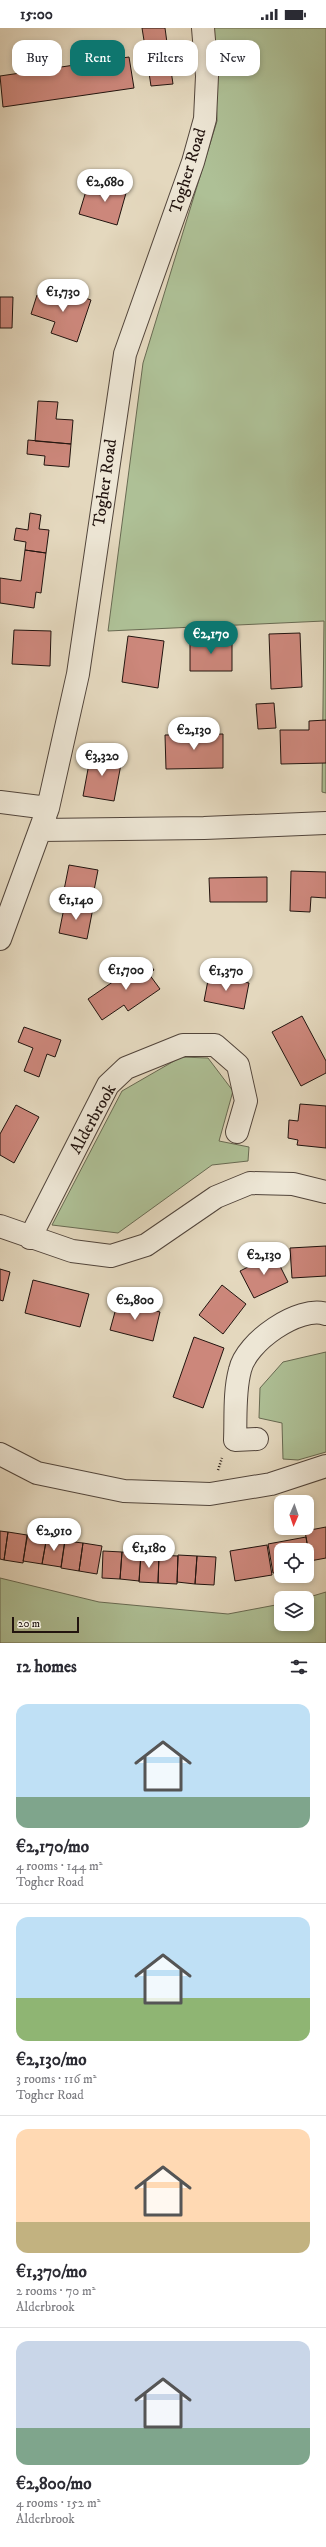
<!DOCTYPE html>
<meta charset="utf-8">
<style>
body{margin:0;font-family:"IM FELL DW Pica",serif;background:#f7f7f7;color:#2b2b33;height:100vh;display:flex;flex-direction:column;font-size:15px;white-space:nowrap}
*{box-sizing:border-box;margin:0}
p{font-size:13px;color:#7c7c81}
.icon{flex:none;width:22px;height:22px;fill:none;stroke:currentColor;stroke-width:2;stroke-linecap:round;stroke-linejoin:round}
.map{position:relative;height:1615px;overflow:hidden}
.sheet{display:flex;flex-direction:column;background:#fff;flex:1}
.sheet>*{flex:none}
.hud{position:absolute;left:12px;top:12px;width:302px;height:36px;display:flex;gap:8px}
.needle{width:26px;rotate:182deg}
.fabs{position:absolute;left:274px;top:1467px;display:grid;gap:8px}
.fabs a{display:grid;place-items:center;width:40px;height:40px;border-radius:8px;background:#fff;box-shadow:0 2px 6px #0003;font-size:20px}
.scale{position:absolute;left:12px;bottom:10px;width:67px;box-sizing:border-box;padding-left:4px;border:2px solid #22140f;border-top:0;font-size:11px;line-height:14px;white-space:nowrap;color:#22140f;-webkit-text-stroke:3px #ede6d5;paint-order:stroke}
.price{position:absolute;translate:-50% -34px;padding:0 9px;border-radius:14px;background:#fff;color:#222;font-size:13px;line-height:26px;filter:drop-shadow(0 1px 2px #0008)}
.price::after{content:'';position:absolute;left:50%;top:24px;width:12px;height:9px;margin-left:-6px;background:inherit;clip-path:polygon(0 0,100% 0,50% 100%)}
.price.on{background:#0f766e;color:#fff}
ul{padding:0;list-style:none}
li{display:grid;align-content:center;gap:8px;height:212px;padding:0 16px}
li+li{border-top:1px solid #e1e1e2}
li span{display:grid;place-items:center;height:124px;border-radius:12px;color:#555}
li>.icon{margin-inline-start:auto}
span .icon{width:72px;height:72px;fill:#fffc;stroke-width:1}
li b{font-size:17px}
h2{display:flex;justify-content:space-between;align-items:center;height:48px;padding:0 16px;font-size:17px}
.pill{padding:0 14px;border-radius:12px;background:#fff;box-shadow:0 2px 6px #0003;font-size:14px;line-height:36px}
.pill.on{background:#0f766e;color:#fff}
.status{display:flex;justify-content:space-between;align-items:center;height:28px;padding:0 20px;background:#fff;direction:ltr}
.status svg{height:11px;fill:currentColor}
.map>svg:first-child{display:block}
.green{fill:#aec096;stroke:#686a52}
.building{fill:#cc877b;stroke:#22140f}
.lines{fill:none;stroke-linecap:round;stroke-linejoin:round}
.minor-casing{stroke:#52453b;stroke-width:24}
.path{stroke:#22140f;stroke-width:2.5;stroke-dasharray:1 2;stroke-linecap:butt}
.minor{stroke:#ede6d5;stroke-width:22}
.labels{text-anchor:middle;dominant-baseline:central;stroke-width:3;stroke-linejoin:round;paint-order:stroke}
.street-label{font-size:17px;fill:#22140f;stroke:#ede6d5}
</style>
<div class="status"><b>15:00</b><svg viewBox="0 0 49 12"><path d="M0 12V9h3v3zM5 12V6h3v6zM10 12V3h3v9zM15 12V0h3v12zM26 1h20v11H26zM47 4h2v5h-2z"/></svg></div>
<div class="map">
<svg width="326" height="1615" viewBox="0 0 326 1615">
<rect width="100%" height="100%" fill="#e4d8be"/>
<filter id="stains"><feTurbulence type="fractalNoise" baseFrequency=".005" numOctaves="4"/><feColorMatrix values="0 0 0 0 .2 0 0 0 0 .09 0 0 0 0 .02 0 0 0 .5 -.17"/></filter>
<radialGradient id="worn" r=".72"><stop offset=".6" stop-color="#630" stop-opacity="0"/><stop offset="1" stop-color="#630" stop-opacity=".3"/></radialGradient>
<!-- green -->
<path class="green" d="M214,0H326V765L322,764L324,593L108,603L143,335L217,93Z
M181,1029L208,1030L233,1063L219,1113L249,1119L248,1133L212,1137L118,1205L52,1197L122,1063Z
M326,1324V1424L298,1432L283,1431L282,1395L259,1390L260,1360L283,1334Z
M0,1550L99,1574L228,1586L281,1576V1596H307L306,1570L326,1564V1615H0Z"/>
<!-- building -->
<path class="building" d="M142,0H165L168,22L146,25Z
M168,22L173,56L151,58L146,25Z
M129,29L134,60L3,79L0,48Z
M105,152L128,158L117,197L79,186L86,163L101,167Z
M54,259L91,272L77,314L51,305L55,294L31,286L37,267L50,271Z
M0,269H13L12,300H0Z
M38,373L58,374L56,391L73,392L71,416L35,413Z
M28,412L71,416L69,439L44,437L45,428L27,426Z
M30,485L41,487L39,501L49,502L46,525L25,522L26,514L14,512L16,500L28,502Z
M25,522L46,525L41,565L36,564L34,580L0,575V550L21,553Z
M14,602L51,603L50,638L12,636Z
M300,605L302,659L271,661L269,606Z
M128,608L164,613L158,660L122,654Z
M190,611H232V643H190Z
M274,675L276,700L258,701L256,676Z
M326,692V735L281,736L280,702H309V693Z
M223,706V740L166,741L165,707Z
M91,725L122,731L114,773L83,768Z
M69,837L98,842L92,873L63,867Z
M291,843L326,844V870L311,869L310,884L290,883Z
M267,849V874H210L209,850Z
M65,875L93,880L87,911L59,905Z
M146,931L154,942L149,946L160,961L128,983L124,977L102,992L88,971Z
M209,947L249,955L244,981L204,973Z
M302,988L326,1033V1045L301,1058L272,1004Z
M24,999L61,1012L55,1029L47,1026L39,1049L24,1043L33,1020L18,1014Z
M300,1076L326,1078V1120L297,1117L298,1112L288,1110L289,1092L298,1093Z
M16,1077L39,1089L14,1135L0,1127V1106Z
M326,1218V1248L292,1250L290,1220Z
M274,1226L288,1254L254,1270L240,1243Z
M0,1241L10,1244L3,1273L0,1272Z
M33,1252L89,1266L80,1299L25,1285Z
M222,1257L246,1276L223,1306L199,1287Z
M118,1273L160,1284L153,1313L110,1302Z
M194,1309L224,1320L203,1380L173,1369Z
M326,1499V1530L310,1533L305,1503Z
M0,1503L8,1504L4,1532L0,1531Z
M8,1504L27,1507L23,1535L4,1532Z
M28,1505L47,1508L42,1536L23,1533Z
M47,1508L65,1511L61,1539L42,1536Z
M306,1509L311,1539L307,1540V1522H281V1544L273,1545L268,1516Z
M65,1513L83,1515L79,1543L61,1540Z
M83,1515L102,1518L97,1546L79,1543Z
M267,1517L272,1547L235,1553L230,1523Z
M103,1523L122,1524L120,1551L102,1550Z
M122,1524L141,1525L139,1553L120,1551Z
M141,1526L159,1527L158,1555L139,1554Z
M159,1527L178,1528L177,1556L158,1555Z
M178,1527L197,1528L195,1556L177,1554Z
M197,1528L216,1529L214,1557L195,1556Z"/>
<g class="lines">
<!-- minor casing -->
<g class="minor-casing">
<path id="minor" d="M0,774L48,780
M41,802L204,800L326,795
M0,911L48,780L78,646L125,326L193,134L205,91L207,48L203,0
M0,1198L72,1223L111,1228L146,1217L216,1169L250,1155L293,1156L326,1164
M30,1210L108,1057L126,1040L183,1017H215L238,1037L246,1073L237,1104
M257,1411L235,1412C236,1390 234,1364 240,1342C246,1314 299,1277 326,1286
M0,1426L37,1445L124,1463L210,1466L271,1456L326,1438"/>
</g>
<!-- path -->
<path class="path" d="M218,1442L222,1430"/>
<!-- minor -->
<use href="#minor" class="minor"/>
</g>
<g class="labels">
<!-- street labels -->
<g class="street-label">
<text transform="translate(188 143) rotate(-73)">Togher Road</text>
<text transform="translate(105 455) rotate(-82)">Togher Road</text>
<text transform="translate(93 1091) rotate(-61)">Alderbrook</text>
</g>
</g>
<rect width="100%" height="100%" filter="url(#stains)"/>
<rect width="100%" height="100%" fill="url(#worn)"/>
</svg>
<div class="fabs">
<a><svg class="needle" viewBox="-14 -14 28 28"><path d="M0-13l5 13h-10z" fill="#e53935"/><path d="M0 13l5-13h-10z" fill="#7c7c81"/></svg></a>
<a><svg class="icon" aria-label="locate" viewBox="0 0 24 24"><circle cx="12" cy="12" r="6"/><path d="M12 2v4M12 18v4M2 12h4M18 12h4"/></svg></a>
<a><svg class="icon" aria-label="layers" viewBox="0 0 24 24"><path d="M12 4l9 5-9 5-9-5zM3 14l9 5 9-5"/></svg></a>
</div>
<div class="scale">20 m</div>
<b class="price" style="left:105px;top:175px">€2,680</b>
<b class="price" style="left:63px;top:285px">€1,730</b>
<b class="price on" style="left:211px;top:627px">€2,170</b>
<b class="price" style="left:194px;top:723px">€2,130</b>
<b class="price" style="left:102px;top:749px">€3,320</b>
<b class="price" style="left:76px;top:893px">€1,140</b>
<b class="price" style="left:126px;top:963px">€1,700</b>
<b class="price" style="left:226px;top:964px">€1,370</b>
<b class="price" style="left:264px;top:1248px">€2,130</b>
<b class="price" style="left:135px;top:1293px">€2,800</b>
<b class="price" style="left:54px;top:1524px">€2,910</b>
<b class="price" style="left:149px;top:1541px">€1,180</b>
<div class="hud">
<a class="pill">Buy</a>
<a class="pill on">Rent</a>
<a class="pill">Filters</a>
<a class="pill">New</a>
</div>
</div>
<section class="sheet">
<h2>12 homes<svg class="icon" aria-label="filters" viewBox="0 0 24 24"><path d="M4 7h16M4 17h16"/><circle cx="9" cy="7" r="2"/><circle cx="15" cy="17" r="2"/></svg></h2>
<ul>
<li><span style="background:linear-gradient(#bfe0f5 75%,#7fa58c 0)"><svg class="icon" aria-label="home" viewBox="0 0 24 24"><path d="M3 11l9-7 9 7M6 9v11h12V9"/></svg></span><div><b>€2,170/mo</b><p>4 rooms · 144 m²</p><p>Togher Road</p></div></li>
<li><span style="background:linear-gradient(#bfe0f5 65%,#8fb573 0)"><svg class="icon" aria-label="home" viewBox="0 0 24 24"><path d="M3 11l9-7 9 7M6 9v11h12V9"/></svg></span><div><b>€2,130/mo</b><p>3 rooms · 116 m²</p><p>Togher Road</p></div></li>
<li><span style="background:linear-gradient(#ffd9b3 75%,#c2b280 0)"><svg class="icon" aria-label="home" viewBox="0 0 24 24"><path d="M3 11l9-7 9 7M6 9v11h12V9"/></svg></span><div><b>€1,370/mo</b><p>2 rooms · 70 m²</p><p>Alderbrook</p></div></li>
<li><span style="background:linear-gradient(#c9d6e8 70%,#7fa58c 0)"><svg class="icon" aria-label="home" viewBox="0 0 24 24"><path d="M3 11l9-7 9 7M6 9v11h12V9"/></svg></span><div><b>€2,800/mo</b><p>4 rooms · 152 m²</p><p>Alderbrook</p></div></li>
</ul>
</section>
